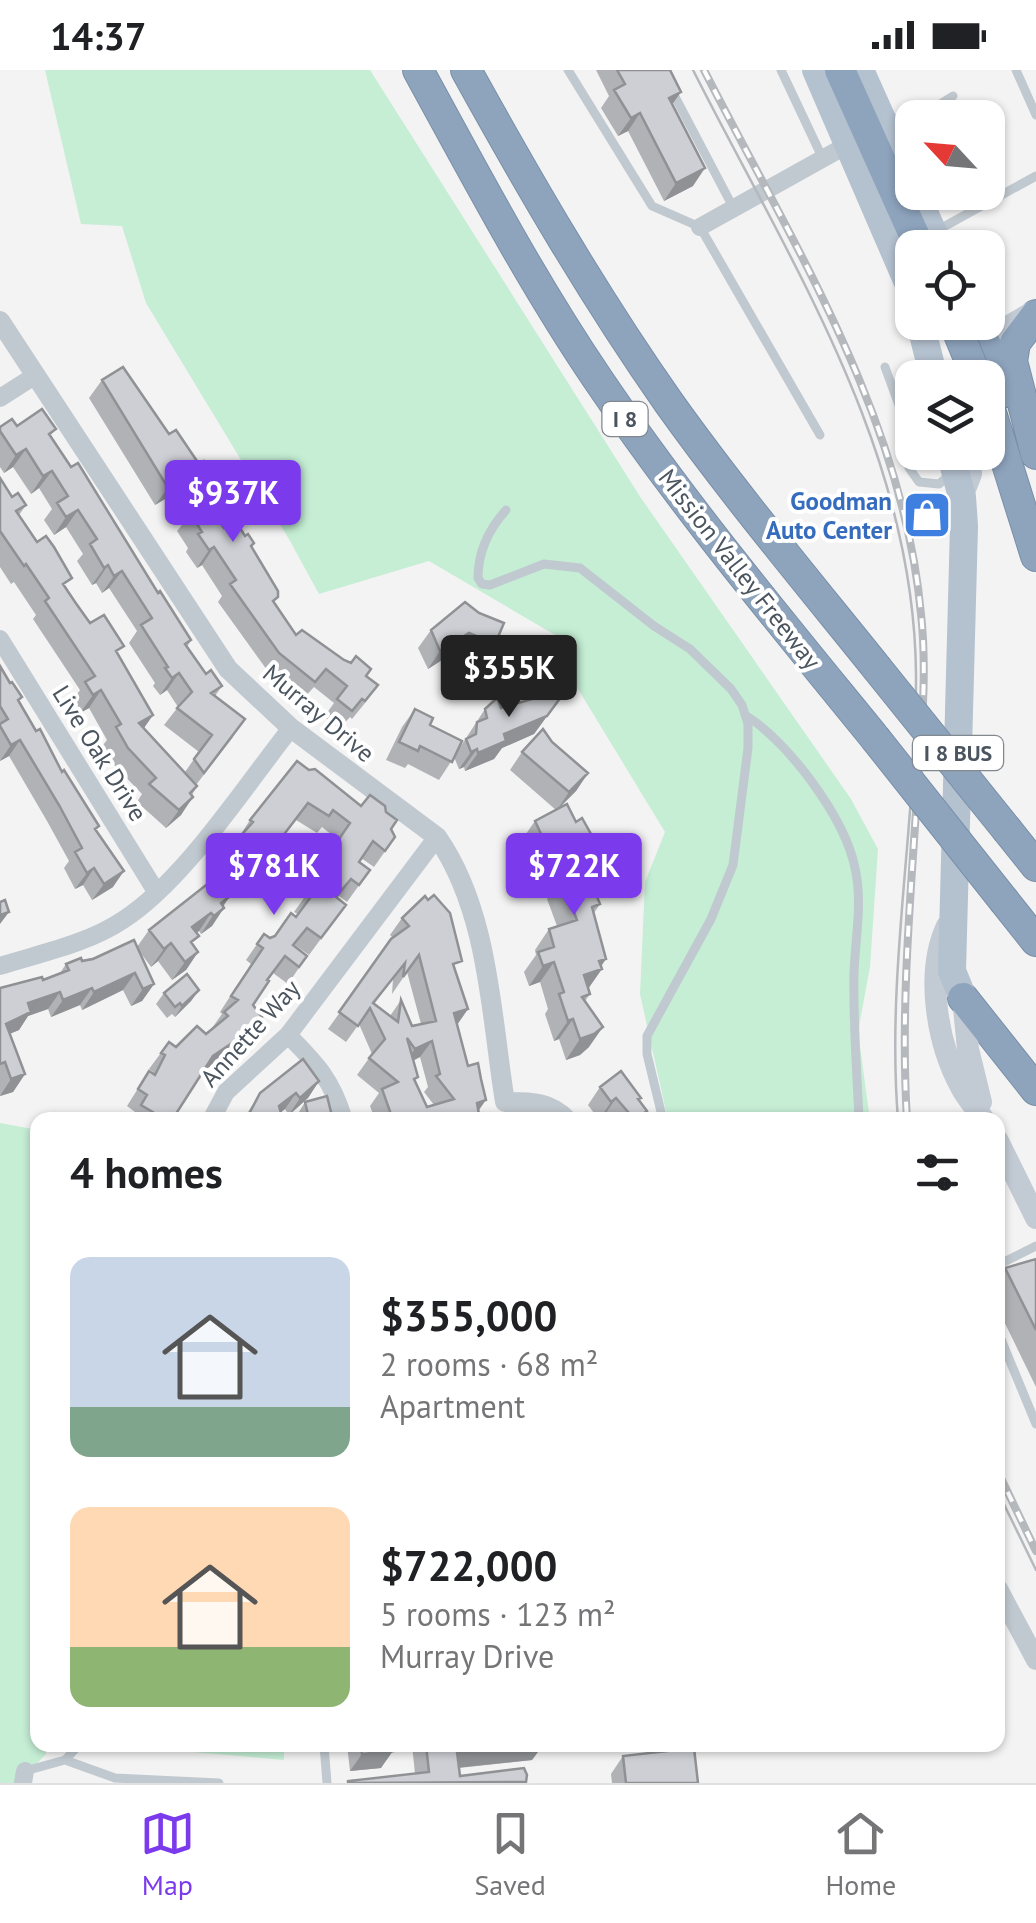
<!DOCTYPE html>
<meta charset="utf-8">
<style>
body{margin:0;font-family:"PT Sans",sans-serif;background:#f6f6f6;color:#202124;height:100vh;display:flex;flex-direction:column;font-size:38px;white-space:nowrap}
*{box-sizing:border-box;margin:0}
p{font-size:32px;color:#757577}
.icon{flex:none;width:55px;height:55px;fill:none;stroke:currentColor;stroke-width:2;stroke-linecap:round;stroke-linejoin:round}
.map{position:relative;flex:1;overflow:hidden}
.details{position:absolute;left:30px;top:1042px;width:975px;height:640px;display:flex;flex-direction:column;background:#fff;border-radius:20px;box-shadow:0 2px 8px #0004}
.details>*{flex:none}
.needle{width:65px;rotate:296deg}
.buttons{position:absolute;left:895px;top:30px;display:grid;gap:20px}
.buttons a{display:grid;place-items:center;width:110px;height:110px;border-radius:20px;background:#fff;box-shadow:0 2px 8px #0004;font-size:50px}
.price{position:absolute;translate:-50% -85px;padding:0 22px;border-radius:10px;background:#7c3aed;color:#fff;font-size:32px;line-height:65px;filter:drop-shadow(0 2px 5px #0008)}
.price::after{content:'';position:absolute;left:50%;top:60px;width:30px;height:22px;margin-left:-15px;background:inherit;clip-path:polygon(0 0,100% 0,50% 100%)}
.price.selected{background:#222;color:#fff}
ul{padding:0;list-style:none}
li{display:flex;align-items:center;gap:30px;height:250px;padding:0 40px}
li span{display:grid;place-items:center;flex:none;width:280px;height:200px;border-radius:20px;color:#555}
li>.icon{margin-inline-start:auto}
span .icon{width:120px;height:120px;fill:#fffc;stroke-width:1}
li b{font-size:42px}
h2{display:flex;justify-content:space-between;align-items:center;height:120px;padding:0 40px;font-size:42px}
.status{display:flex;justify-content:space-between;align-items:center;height:70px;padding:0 50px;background:#fff;direction:ltr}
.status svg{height:28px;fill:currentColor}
.tab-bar{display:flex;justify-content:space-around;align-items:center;height:140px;border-top:2px solid #e0e0e0;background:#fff;font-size:28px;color:#757577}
.tab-bar a{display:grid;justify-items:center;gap:5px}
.tab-bar .selected{color:#7c3aed}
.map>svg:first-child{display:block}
.green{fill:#c5eed5}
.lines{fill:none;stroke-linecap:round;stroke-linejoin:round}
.motorway-casing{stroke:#798fa9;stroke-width:32}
.service{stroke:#c1c9d0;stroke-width:9}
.minor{stroke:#c1c9d0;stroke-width:18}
.tertiary{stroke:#c1c9d0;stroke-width:20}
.secondary{stroke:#c2cad4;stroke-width:22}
.primary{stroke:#b4c1cf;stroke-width:28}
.motorway{stroke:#8ea4bd;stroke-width:30}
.tram{stroke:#b5b8bc;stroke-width:2.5}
.rail-casing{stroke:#b5b8bc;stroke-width:8}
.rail{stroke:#fff;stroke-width:4;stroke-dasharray:11;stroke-linecap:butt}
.motorway-bridge-casing{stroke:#798fa9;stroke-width:32;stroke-linecap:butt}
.motorway-bridge{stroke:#8ea4bd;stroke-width:30}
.wall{fill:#b0b2b6;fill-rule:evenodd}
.shaded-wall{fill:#909194}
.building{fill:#cdcfd4;stroke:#909194;stroke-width:2.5;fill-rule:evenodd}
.labels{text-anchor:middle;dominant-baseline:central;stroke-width:8;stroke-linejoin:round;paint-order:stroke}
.shield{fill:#fff;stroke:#81888f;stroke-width:2.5}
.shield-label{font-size:22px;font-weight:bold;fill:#4b555f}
.shop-label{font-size:25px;font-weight:bold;fill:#366cbe;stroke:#fff;text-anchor:end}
.street-label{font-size:25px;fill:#4b555f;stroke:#fff}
</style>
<div class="status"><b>14:37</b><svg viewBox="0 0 49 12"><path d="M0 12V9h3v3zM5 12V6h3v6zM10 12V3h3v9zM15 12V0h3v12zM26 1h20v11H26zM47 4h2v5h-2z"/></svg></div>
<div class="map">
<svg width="1036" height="1713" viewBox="0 0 1036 1713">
<rect width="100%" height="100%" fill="#f4f3f3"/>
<!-- green -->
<path class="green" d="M45,0H370L641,428L851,729L878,779L870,897L858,962L870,1050H668L640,924L645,812L665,762L578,619L555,565L429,491L319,524L290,471L146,233L122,156L81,154Z
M0,1053L38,1060V1675H46V1684L18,1713H0Z
M134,1675H284V1690L136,1677Z"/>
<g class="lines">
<!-- motorway casing -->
<g class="motorway-casing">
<path id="motorway" d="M418,0C475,104 530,209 597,308C682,434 779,550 875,668
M466,0C529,114 594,226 669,333C734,424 806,510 876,597
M840,0L920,178
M1036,245L1015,273L1012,291L1036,384
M984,271L1008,322
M988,333L1036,486
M1008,761L1036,796
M1005,832L1036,871
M963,928L1036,1020"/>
</g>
<!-- service -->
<path class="service" d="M568,0L652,136L700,157L820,365
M661,0L734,139
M781,0L823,89
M1016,0L1036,45
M918,48L953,26
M892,64L912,51
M936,161L1036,106
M885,297L907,357L909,398L919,412L939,414L951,404
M506,440C489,459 478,482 478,508L482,514L490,515L544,494L580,498L654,556L690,579L731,619L742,635L748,654V678L733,795L711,849L647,966V984L663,1050
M745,645C788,671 845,748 855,798C863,833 855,869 854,904C853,953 857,1002 859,1050
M998,1195L1036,1176
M998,1262L1036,1354
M324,1675L327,1713
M65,1690L115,1708L219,1713
M25,1701L65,1690L79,1675"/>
<!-- minor -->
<path class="minor" d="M700,157L849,74
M0,328L36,305
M0,569L157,823
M0,896C41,883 87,874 123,850C184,811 245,716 291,658
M288,965C317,994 332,1010 344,1050
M211,1050L226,1022L288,965L437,767
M23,1713L25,1701"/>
<!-- tertiary -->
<path class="tertiary" d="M0,251L228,599L291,658L437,767C489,841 491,946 505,1032C529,1032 550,1031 567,1050
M998,1519L1036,1590"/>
<!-- secondary -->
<path class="secondary" d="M978,286L984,271L1033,242
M962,427L971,404L968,382
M947,856C925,903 937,973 961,1017C967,1029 977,1039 984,1050
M963,928L968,979L981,1032
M998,1071L1036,1148"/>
<!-- primary -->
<path class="primary" d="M816,0L912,222
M860,0L912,116
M915,122L940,178
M920,252L934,308
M976,252L984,271
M950,382L962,427L964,456L952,901L963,928"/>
<!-- motorway -->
<use href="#motorway" class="motorway"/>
<!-- tram -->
<path class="tram" d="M693,0C791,194 914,380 916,604C917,753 886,900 898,1050
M998,1422L1036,1500"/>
<!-- rail casing -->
<g class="rail-casing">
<path id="rail" d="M704,0C792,173 903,346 921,544C927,599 922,655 918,710C911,824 900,936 907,1050
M998,1402L1036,1481"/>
</g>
<!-- rail -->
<use href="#rail" class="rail"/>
<!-- motorway-bridge casing -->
<g class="motorway-bridge-casing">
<path id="motorway-bridge" d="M954,252L977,308
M876,597L1008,761
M875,668L1005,832"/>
</g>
<!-- motorway-bridge -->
<use href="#motorway-bridge" class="motorway-bridge"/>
</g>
<!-- wall -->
<path class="wall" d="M596,0H670L672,34L693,116L664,131L628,61L618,66L601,38L609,26Z
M102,310L169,364L199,394L225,409L212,427L206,430L224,458L245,466L254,473L252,477L274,532L296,565L366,606L365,633L352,649L350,647L339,659L324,647L334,633L314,617L302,630L267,600L218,532L222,526L202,495L197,498L186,482L188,478L177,461L182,455L165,429L155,435L89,328Z
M17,356L56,359L50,366L191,570L187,577L206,604L222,616L215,626L233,667L196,715L197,716L181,745L166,758L137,732L142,724L115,696L103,675L107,670L89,638L80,643L73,630L80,620L33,549L36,545L14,512L11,514L0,497V408L12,427L26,435L19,445L65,518L90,553L118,585L153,645L144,658L185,702L199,682L164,655L178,637L167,620L160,625L153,616L155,613L129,573L137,561L109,518L102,523L96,513L92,515L77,491L83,484L66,457L54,465L44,450L52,439L39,418L31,424L13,397L4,403L0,397V357Z
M431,560L495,574L482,592L456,581L428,599L418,578Z
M0,596L10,613L22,627L19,632L96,761L113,817L92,830L83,815L75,819L64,798L69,791L47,751L9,686L0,691Z
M561,627L534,664L502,678L494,689L465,701L464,697L459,699L454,687L439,710L408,694L405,698L386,690L402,657L415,639L455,685L485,639Z
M552,672L588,703L576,721L558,739L583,787L589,804L601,814L595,822L600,834L594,843L601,896L588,919L590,924L585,931L589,977L580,985L566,990L559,969L554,971L545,944L548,939L540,912L529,916L524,902L536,885L535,880L549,859L557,856L547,829L553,821L544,796L527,804L521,790L526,782L521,771L535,751L556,740L510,700L522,682Z
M309,700L361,736L386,742L395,767L374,797L361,788L359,792L370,800L347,832L339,826L337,828L334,851L309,885L295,875L294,876L307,886L288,914L273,903L253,935L251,964L230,984L203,1001L172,1050H130L135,1042L127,1036L149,1001L152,1003L153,1002L149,999L169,972L176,977L206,964L212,958L222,944L220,942L251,894L246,890L264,864L270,868L275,866L298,844L294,842L328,794L327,785L338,770L322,757L317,763L296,750L269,784L266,807L253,823L237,811L228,822L223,819L229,827L212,856L201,864L199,861L196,863L192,874L198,882L186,900L172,910L158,891L151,897L140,882L154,914L142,931L131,936L123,920L82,940L80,935L51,947L48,939L28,946L19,960L9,964L25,1004L13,1022L0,1026V918L43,910L60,903L66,894L137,877L149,860L212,810L207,806L219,790L239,767L250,750Z
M402,848L456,901L468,939L457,955L480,1050H375L370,1036L379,1023L357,1005L372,984L359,954L346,972L328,959L393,868L390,865ZM407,902L421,954L412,956L401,930L390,946L374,934L393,909L392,924ZM420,987L428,1017L424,1022L434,1035L427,1037L415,1011L418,1007L413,991Z
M199,920L191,931L175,947L172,944L167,948L156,934L164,923Z
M319,1011L308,1028L289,1045L285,1039L281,1042L283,1050H243L260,1023Z
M600,1017L641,1028L639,1030L647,1041L640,1050H607L604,1046L599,1050L588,1035Z
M305,1032L333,1050H294Z
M1036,1189V1317L998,1239V1209L1005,1198Z
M347,1675H393L381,1698L350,1701Z
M412,1675H543L532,1690L459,1698L460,1706L527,1705L525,1713H347L348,1711L415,1704Z
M648,1675H679L672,1680L698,1713H612L611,1704L623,1686L655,1683Z"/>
<!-- shaded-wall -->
<path class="shaded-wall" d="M681,22L669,39V28Z
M640,43L628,61L618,66L631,48Z
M705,98L693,116L664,131L676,113Z
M26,379L13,397L4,403L16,385Z
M52,401L39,418L31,424L43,406Z
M225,409L212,427L195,438L202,424Z
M178,411L165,429L155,435L168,418Z
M78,440L66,457L54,465L66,447Z
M214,477L202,495L197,498L209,480Z
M108,495L96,513L92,515L104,498Z
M122,501L109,518L102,523L114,506Z
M469,563L495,574L482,592L456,581L428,599L440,581Z
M179,603L167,620L160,625L172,608Z
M101,620L89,638L80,643L93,625Z
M561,627L534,664L502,678L494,689L465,701L478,683Z
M153,645L141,662L139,653Z
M20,670L9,686L0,691L11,675Z
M477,679L464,697L459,699L471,682Z
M588,703L576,721L557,740L569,722Z
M193,727L181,745L166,758L179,740Z
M593,772L579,792L565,799L579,779Z
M558,776L544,796L527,804L541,784Z
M94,798L83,815L75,819L87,803Z
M124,801L113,817L92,830L104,814Z
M229,827L218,843L224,838L212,856L201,864L221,833Z
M9,842L0,854V845Z
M211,843L199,861L179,875L192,857Z
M171,873L158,891L151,897L164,879Z
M198,882L186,900L172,910L185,892Z
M606,889L598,901L602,899L588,919L584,905L599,891Z
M554,892L540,912L529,916L543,896Z
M135,903L123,920L82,940L94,922Z
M154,914L142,931L131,936L143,919Z
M92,918L80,935L51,947L63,930Z
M199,920L191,931L175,947L182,936Z
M60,922L48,939L28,946L19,960L0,968L6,954L28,933Z
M468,939L456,956L454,943Z
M262,947L251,964L230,984L201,1002L213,986Z
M573,949L559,969L554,971L568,951Z
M603,957L589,977L580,985L566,990L580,969Z
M432,971L420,987L403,995L415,979Z
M25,1004L13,1022L0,1026L11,1009Z
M319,1011L308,1028L289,1045L300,1028Z
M296,1023L285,1039L271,1050L279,1036Z
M616,1028L604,1046L599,1050L611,1032Z
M486,1030L474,1047L477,1033Z
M526,1675H543L532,1690L445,1699L457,1682Z
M393,1681L381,1698L350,1701L362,1684Z"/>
<!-- building -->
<path class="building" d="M617,0H670L681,22L669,28L705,98L676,113L640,43L631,48L614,20L625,14Z
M123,297L169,364L176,360L199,394L204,391L210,401L217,397L225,409L202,424L224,458L235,450L245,466L248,464L254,473L251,476L278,521V527L273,531L296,565L302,560L344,590L351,593L356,586L371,599L366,606L378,615L365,631L362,629L352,641L337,629L347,616L326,599L315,612L279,583L230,514L236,510L214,477L209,480L198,464L202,462L190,443L196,439L178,411L168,418L102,310Z
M42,339L56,359L49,364L71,397L78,393L158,523L160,521L191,570L185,574L206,604L211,600L222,616L211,623L245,649L204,703L194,689L212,665L177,638L192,622L179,603L172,608L165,598L168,597L141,555L152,548L122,501L114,506L108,495L104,498L90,474L97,469L78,440L66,447L57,433L68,426L52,401L43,406L26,379L16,385L0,361V357L12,349L17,356Z
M0,408L12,427L18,423L26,435L16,441L37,472L46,466L54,477L72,508L63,514L75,532L90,553L104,545L124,576L116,581L153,645L139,653L197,716L190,723L193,727L179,740L149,714L156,708L128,678L116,657L121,654L101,620L93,625L85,612L95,606L45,531L49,528L26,494L24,496L0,461Z
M465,532L479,543L504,553L495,574L469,563L440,581L431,560Z
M0,596L10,613L12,612L22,627L18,630L36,661L40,659L62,702L64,700L99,756L95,759L124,801L104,814L94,798L87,803L75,782L82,778L59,735L20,670L11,675L0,656V654L8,649L0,636Z
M550,619L561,627L547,646L504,664L506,671L478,683L477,679L471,682L466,669L476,664L477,652L487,648L485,639L497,628L501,638L546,625Z
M415,639L433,648L430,655L462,671L452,692L420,676L418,681L399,672Z
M543,659L552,672L588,703L569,722L522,682Z
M297,691L309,700L315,699L361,736L370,725L385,736L386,742L397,750L391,759L395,767L385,781L373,771L359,792L370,800L359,815L351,809L336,827L346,835L321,868L307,858L293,875L307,886L299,897L285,886L267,910L269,911L253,935L262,947L241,967L213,986L172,1050H154L156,1044L141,1035L147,1025L138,1019L149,1001L155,1005L165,985L161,983L169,972L176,977L197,956L206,964L228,946L224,942L238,930L231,926L263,878L257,874L264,864L270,868L275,866L291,843L296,847L310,828L306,825L340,778L339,769L350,753L333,740L329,746L308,733L269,784L277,791L265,807L248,794L239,806L219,790L253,752L250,750Z
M567,734L576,752L582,748L591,764L593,772L579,779L589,804L596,801L601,814L593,817L600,834L592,837L606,889L599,891L602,899L584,905L590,924L582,927L603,957L594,964L580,969L573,949L568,951L559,924L564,922L554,892L543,896L538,882L554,877L549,859L577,850L561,809L569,806L558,776L541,784L535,770L542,766L535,751Z
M215,808L229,827L221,833L224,838L214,846L211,843L192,857L199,866L191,872L198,882L185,892L171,873L164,879L149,860Z
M434,825L450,843L462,891L453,894L468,939L454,943L468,996L478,993L481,1009L486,1030L477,1033L480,1050H454L453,1046L440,1050H393L382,1019L398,1012L369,988L385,969L370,938L358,956L339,942L391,869L409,856L402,848L425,826L428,830ZM419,885L436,951L412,956L401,930L398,952L373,933L405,893L403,907ZM407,968L415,979L432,971L440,1004L436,1006L454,1029L427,1037L414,1009L418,1007Z
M5,830L9,842L0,845V832Z
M134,870L154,914L143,919L135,903L94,922L92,918L63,930L60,922L28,933L31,942L6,954L25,1004L11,1009L5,992L0,994V918L42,907L43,910L69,900L66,894L81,888L82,891L93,889Z
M187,904L199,920L182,936L180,933L175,937L164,923Z
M303,989L319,1011L300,1028L296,1023L279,1036L283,1050H251L249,1044L260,1023Z
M621,1001L641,1028L638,1029L647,1041L635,1050L616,1028L611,1032L600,1017Z
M327,1026L333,1050H307L309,1049L305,1032Z
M1036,1189V1260L1005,1198Z
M361,1675H393V1681L362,1684Z
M426,1675H526L457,1682L460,1706L524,1698L527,1705L526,1712L348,1713V1711L429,1702Z
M694,1678L698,1713H626L623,1686Z"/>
<!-- icons -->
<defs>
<g id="shop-square" transform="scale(2.5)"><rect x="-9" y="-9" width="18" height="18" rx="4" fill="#3f7fe0" stroke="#fff"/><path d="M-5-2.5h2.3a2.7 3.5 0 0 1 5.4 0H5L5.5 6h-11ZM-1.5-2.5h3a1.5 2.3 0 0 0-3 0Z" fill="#fff"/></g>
</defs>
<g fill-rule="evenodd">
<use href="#shop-square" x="927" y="445"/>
</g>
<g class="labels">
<!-- shield labels -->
<g class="shield">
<rect x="602.5" y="332" width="45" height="34" rx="8"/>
<rect x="913" y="666" width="90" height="34" rx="8"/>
</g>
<g class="shield-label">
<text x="625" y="349">I 8</text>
<text x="958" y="683">I 8 BUS</text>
</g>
<!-- shop labels -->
<g class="shop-label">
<text x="892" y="431">Goodman<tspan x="892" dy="29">Auto Center</tspan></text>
</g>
<!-- street labels -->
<g class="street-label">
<text transform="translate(740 499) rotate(52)">Mission Valley Freeway</text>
<text transform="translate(319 643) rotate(40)">Murray Drive</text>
<text transform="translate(100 683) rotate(58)">Live Oak Drive</text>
<text transform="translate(250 963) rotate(-48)">Annette Way</text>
</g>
</g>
</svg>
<div class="buttons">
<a><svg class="needle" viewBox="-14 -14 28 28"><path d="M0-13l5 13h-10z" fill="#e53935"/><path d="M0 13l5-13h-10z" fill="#757577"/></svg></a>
<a><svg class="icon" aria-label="locate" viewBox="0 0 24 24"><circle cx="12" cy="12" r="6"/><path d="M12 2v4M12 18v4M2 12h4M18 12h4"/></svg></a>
<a><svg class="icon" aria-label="layers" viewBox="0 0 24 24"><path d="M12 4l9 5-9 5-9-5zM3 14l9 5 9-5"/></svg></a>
</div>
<b class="price" style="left:233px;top:475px">$937K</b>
<b class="price selected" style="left:509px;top:650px">$355K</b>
<b class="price" style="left:274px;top:848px">$781K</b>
<b class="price" style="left:574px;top:848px">$722K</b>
<section class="details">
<h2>4 homes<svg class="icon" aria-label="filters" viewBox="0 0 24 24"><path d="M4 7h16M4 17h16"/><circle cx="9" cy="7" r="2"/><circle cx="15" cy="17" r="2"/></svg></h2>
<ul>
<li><span style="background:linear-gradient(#c9d6e8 75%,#7fa58c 0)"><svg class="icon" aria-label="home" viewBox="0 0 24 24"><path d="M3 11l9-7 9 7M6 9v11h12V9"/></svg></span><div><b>$355,000</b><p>2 rooms · 68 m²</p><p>Apartment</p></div></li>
<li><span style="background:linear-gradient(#ffd9b3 70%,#8fb573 0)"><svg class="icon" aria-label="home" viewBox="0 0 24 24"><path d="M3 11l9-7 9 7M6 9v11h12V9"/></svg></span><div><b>$722,000</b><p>5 rooms · 123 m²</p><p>Murray Drive</p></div></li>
</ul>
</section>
</div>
<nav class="tab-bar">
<a class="selected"><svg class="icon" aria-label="map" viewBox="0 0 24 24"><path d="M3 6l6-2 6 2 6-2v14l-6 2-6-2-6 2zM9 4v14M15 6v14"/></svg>Map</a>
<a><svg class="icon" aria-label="saved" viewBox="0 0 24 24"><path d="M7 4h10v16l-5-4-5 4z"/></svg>Saved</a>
<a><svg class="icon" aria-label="home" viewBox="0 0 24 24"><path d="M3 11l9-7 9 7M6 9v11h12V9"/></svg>Home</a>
</nav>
